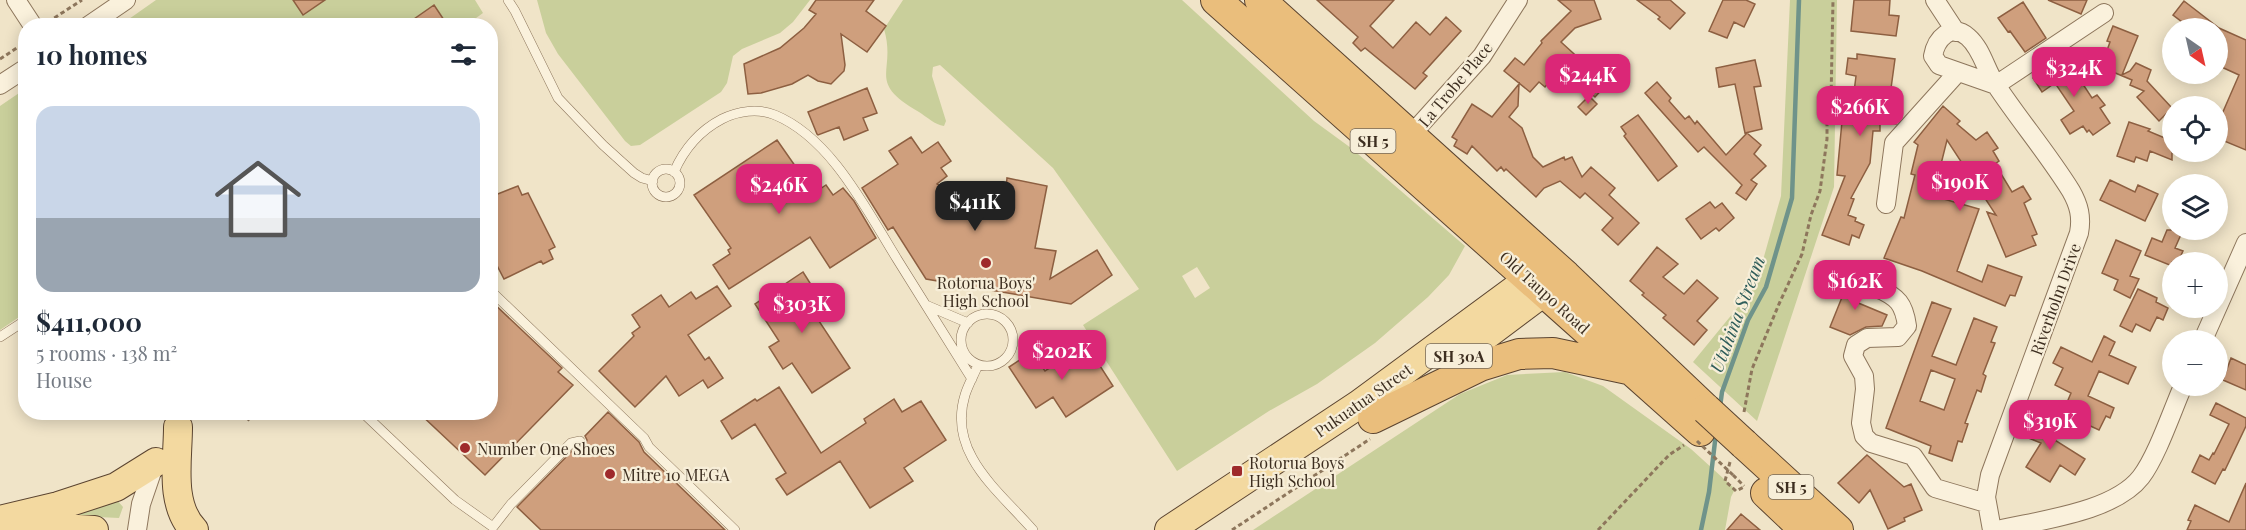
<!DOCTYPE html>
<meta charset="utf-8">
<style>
body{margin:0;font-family:"Playfair Display",serif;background:#f2f2f3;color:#1f2937;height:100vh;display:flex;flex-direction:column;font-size:22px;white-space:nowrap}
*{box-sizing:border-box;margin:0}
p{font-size:20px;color:#747a83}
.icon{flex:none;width:33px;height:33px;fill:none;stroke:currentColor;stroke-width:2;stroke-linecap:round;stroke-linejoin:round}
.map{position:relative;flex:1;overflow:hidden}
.panel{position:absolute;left:18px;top:18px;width:480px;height:402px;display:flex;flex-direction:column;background:#fff;border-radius:24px;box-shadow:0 3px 15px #0003}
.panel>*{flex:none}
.needle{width:39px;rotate:146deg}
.fabs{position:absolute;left:2162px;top:18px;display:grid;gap:12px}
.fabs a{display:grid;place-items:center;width:66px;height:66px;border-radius:50%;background:#fff;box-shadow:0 3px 15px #0003;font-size:30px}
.price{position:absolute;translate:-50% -51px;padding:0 14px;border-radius:12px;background:#db2777;color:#fff;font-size:20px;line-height:39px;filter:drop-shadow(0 2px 3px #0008)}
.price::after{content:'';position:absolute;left:50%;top:36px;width:18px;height:14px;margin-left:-9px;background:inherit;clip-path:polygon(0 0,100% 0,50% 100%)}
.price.selected{background:#222;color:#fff}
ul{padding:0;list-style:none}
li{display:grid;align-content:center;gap:12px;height:318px;padding:0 18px}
li span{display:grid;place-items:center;height:186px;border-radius:18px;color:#555}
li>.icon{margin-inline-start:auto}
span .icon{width:108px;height:108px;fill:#fffc;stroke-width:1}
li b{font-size:26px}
h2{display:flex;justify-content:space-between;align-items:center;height:72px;padding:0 18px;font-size:26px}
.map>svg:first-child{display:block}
.green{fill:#c9cf9b;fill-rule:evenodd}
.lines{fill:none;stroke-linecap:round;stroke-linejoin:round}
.stream{stroke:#6f938a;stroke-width:4.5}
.building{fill:#cf9f7d;stroke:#8d5f41;stroke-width:1.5;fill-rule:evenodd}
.service-casing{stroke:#8d765c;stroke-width:10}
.minor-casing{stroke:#8d765c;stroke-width:20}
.primary-casing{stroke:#5b4430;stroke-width:30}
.trunk-casing{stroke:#5b4430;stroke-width:32}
.path{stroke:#8d765c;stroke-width:3;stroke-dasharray:4.5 3;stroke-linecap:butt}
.service{stroke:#faf1dc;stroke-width:9}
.minor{stroke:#faf1dc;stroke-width:18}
.primary{stroke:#f3d9a0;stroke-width:28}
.trunk{stroke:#eabe7c;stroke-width:30}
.trunk-bridge-casing{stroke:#5b4430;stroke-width:32;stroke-linecap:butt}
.path-bridge{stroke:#8d765c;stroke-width:3;stroke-dasharray:4.5 3;stroke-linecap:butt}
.trunk-bridge{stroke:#eabe7c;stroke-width:30}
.poi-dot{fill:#9e2a2b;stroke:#f7eed8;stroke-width:2}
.labels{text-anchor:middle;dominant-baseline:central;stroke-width:4.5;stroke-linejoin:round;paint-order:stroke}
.shield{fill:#f7eed8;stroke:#756857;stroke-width:1.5}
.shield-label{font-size:15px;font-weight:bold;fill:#3d2e20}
.street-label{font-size:16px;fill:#3d2e20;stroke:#f7eed8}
.poi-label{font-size:16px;fill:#3d2e20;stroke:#f7eed8;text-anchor:start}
.water-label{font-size:18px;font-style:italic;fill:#2f5d5a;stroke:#f7eed8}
</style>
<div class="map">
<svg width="2246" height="530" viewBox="0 0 2246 530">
<rect width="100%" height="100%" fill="#f0e4c8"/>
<!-- green -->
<path class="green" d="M156,0H475L483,13L465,26H119Z
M537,0H810L793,22L780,33L742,49L733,56L727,83L721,92L640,145L631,146L625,141L558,54L546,33Z
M903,0H1182L1314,121L1351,148L1465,246L1449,275L1428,297L1375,343L1317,384L1269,411L1177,471L1083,325L1139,289L1053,168L940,65L933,67L932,76L946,121L944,126C935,125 927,117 919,112C865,81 897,73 884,29ZM1197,267L1210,288L1195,298L1182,276Z
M1790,0H1837L1834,187L1757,421L1693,362L1756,285L1781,196Z
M25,89V313L0,330V106Z
M1565,372L1603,386L1691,449L1735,489L1731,497L1725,530H1253L1460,394L1507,375Z
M117,500L123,507L119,518L57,515Z"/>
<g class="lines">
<!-- stream -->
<path class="stream" d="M1720,407L1722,392L1748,320L1766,287L1792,198L1799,0
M1701,530L1709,492L1716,433"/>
</g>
<!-- building -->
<path class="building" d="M293,0H325L303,15Z
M816,0H874L866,11L886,26L867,52L841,34L845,65L844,71L831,84L818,81L808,75L792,84L761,93L748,94L744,64L780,48L804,28L816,14L809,10Z
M1317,0H1394L1370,26L1393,48L1416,22L1430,35L1446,17L1461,31L1423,73L1427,76L1415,89L1365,48L1361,51L1353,43L1358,37Z
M1558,0H1594L1601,19L1575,28L1561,42L1607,84L1595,97L1562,66L1545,87L1539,82L1530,92L1504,71L1515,58L1524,65L1542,43L1541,41L1571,11Z
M1637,0H1670L1685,13L1670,29L1658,19L1660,17Z
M1723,0H1746L1755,4L1744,27L1734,22L1727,38L1709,31Z
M1854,0H1890L1889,15L1899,16L1896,36L1851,31Z
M2048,0H2087L2081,14Z
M2184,1L2219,28L2246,40V150L2217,138V112L2222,114L2239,75L2217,65V28H2190L2173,15Z
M2023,2L2046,38L2025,52L2010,31L2008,32L1998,18Z
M434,5L448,26H404Z
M2113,26L2138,36L2122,75L2130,71L2136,63L2151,70L2147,81L2172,108L2159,121L2137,97L2144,91L2130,85L2132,80L2101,67L2110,42L2107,41Z
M1857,54L1895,59L1889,103L1897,104L1896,124L1880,122V131H1873L1870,163L1851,198L1854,199L1848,215L1856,218L1855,221L1864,225L1859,238L1852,235L1849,245L1822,235L1845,176L1837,175L1844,100H1853L1856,76L1846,74L1848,58L1857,59Z
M2065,57L2092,98L2097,95L2105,105L2100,108L2110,123L2093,135L2089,130L2087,132L2083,126L2070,134L2061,120L2074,111L2055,83L2042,92L2033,78Z
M1755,60L1761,86L1754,87L1762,129L1745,133L1735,84L1719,87L1716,68Z
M1657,82L1671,98L1669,101L1685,119L1689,116L1695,124L1697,121L1726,155L1747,133L1761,145L1754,154L1766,166L1751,180L1757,184L1746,200L1736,193L1742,185L1704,147L1698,152L1645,93Z
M1519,84L1518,106L1509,117L1522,128L1533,157L1543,167L1564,157L1565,160L1572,157L1582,177L1591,167L1615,188L1609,195L1639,223L1618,245L1602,230L1613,218L1585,193L1580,198L1560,181L1544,188L1536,197L1506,169L1504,171L1501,167L1497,171L1472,146L1467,154L1454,146L1457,140L1452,137L1472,104L1492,117Z
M867,88L877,113L863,118L868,130L844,140L839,127L818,135L817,134L808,112Z
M1589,96L1597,104L1586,115L1578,107Z
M1943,106L1960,121L1957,124L1976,140L1987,132L1998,148L1993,151L1999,161L1995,164L2012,192L2023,186L2031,199L2024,203L2037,234L2032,236L2036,245L2006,257L1987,212L1996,215L1947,140L1933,196L1979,209L1957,271L1982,282L1988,265L2022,277L2015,296L2010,295L2005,306L1922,271L1884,258L1901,217L1904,218L1915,175L1911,174L1918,145L1914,142Z
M1638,115L1677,166L1658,181L1624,136L1626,134L1621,127Z
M2129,122L2150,129L2148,131L2172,141V160L2150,151L2147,161L2136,157L2134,162L2117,156Z
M911,137L922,153L938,142L951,161L941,168L947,176L937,184L960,198L959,204L991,207L997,186L1006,188L1007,178L1047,186L1035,248L1056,251L1050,279L1097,250L1112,275L1071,304L926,279L893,227L888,230L862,188L898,164L889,151Z
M777,140L814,193L826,185L833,195L843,188L854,201L876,238L830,268L810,237L729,289L713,265L730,254L728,250L731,248L694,195Z
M2110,180L2135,192L2138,185L2158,194L2145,221L2100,200Z
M518,186L522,195L528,193L555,247L549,250L553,259L543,264L541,261L504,279L490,252V197Z
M1710,202L1715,208L1722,203L1734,218L1719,231L1716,228L1701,239L1686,219Z
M2167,230H2183L2175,248L2183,251L2178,262H2172V266L2145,255L2152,238L2162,242Z
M2116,240L2141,251L2130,276L2139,279L2130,298L2114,290L2118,280L2102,273Z
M1657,247L1678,264L1663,277L1684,294L1697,280L1718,298L1697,321L1707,330L1694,345L1663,318L1666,315L1642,295L1644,293L1630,281Z
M803,272L822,302L811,309L850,368L812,393L792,363L783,369L769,347L779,341L755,304Z
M1851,275L1865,281L1856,302L1887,315L1882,326L1866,327L1850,335L1830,327Z
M717,286L731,306L688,335L705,360L709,357L723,378L708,388L703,380L679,396L666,376L635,407L599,371L634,336L632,333L640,327L632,315L661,295L669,307L691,292L696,299Z
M2138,289L2157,298L2156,302L2168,308L2163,320L2157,317L2150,331L2136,324L2132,332L2120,326Z
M490,300L562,368L558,372L573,385L485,475L418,412H490Z
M1932,302L1951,309L1932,356L1956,365L1974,318L1997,327L1991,342L1995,343L1983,374L1986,376L1981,392L1977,390L1965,423L1968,424L1962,442L1958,441L1952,461L1929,453L1931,446L1886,428ZM1931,370L1955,379L1944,410L1920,401Z
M2104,336L2115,342L2109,355L2136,367L2128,384L2099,371L2088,396L2114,408L2110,418L2106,416L2099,430L2075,419L2082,406L2068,400L2071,393L2055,385L2063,368L2053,363L2061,347L2092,362Z
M1032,352L1045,371L1074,352L1081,362L1093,355L1113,386L1066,417L1053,397L1036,408L1009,367Z
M2231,358L2246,365V390L2223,380Z
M779,387L821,453L866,423L864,419L894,399L902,412L921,401L946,440L904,468L913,481L870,508L840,461L787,495L776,479L786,473L755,424L732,439L721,421L755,399L757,401Z
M2216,403L2246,418V426L2225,470L2223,469L2215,484L2192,472L2200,455L2209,460L2213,453L2214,454L2229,424L2210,415Z
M608,412L639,442L644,452L725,530H541L517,507L574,449L585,446L587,440L585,436Z
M2034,416L2057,425L2053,439L2085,459L2075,475L2060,465L2050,482L2026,467L2041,443L2026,437Z
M1867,455L1904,487L1911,484L1922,510L1904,518L1905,521L1888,529L1870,490L1859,503L1838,483Z
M2246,483V530H2187L2191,521L2188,520L2195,505L2229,522Z
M1741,514L1760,530H1727Z"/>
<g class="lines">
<!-- service casing -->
<g class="service-casing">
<path id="service" d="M508,0L515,11L558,98L603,145L634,173L642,178L653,181
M652 183a14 14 0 1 1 28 0a14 14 0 1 1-28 0Z
M674,172C684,149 699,131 722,119C738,111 758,108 775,115C831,138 866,209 897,259C922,299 947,339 972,379
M490,290L644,438L649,447L735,530
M926,305L968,323
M961 340a26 26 0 1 1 52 0a26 26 0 1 1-52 0Z
M0,337L26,320
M978,365C974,375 968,385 965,395C947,453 999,491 1033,530
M362,412L455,500L493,527L511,504L571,443L580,441"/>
</g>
<!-- minor casing -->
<g class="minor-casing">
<path id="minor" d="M16,0L33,26
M1935,0L1956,32
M88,26L126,0
M0,85L26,68
M1996,85L2104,13
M1410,136L1482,56L1518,0
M1886,204L1894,143L1957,73
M1877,288C1898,297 1904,304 1907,326L1898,337L1867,338L1856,345L1853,356L1864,376L1865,389L1861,423L1864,436L1871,443L1913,456L1935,488L1986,503
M2203,340L2246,243
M137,530L141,504L155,463
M1992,530L1986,497L1990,475L2079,233C2082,217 2079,205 2071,191C2048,154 2020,121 1996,85C1986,71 1982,49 1968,37C1951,22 1936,39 1933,56L1939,65L1996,85
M1998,530C2040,520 2114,512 2141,477C2157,456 2172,411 2183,386"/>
</g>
<!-- primary casing -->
<g class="primary-casing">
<path id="primary" d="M1453,360L1553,285
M178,427C178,460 169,504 194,530
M0,520L58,506L116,487L156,462
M14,528H62L94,530
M1169,530L1358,405L1547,266"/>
</g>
<!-- trunk casing -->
<g class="trunk-casing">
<path id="trunk" d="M1216,0L1700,431
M1260,0L1566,276L1706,409
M1373,418L1480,366L1519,354L1553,353L1628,369
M1744,444L1838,530
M1766,493L1805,530"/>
</g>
<!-- path -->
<path class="path" d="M48,22L82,0
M0,59L26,42
M241,412L251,422
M257,412L259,414
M1744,412L1752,369L1779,304L1802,254L1811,215L1820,191L1827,139V118L1831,99L1833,0
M1730,462L1725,481L1736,491L1744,487
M1733,475L1744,486
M1232,530L1370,439
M1598,530L1669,455L1684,445"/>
<!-- service -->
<use href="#service" class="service"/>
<!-- minor -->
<use href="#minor" class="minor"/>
<!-- primary -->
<use href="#primary" class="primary"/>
<!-- trunk -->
<use href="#trunk" class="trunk"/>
<!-- trunk-bridge casing -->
<g class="trunk-bridge-casing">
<path id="trunk-bridge" d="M1706,409L1744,444"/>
</g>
<!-- path-bridge -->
<path class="path-bridge" d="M1697,441L1733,475"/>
<!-- trunk-bridge -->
<use href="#trunk-bridge" class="trunk-bridge"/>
</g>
<!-- markers -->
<g class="poi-dot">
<circle cx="986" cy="263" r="6"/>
<circle cx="465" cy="448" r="6"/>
<rect x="1231" y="465" width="12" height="12" rx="3"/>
<circle cx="610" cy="474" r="6"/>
</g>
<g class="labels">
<!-- shield labels -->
<g class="shield">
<rect x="1350.5" y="129" width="45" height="24" rx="4.5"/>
<rect x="1426" y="344" width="66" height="24" rx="4.5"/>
<rect x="1768.5" y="475" width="45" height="24" rx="4.5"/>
</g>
<g class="shield-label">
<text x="1373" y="141">SH 5</text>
<text x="1459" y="356">SH 30A</text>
<text x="1791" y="487">SH 5</text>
</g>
<!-- street labels -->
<g class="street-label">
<text transform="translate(1455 84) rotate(-50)">La Trobe Place</text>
<text transform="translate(1545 292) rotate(42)">Old Taupo Road</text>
<text transform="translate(2055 299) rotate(-70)">Riverholm Drive</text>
<text transform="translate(1363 400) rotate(-35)">Pukuatua Street</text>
</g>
<!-- poi labels -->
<g class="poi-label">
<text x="986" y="282" text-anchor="middle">Rotorua Boys'<tspan x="986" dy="18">High School</tspan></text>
<text x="477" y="448">Number One Shoes</text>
<text x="1249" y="462">Rotorua Boys<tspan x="1249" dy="18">High School</tspan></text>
<text x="622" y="474">Mitre 10 MEGA</text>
</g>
<!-- water labels -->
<g class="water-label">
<text transform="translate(1737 314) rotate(-69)">Utuhina Stream</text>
</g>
</g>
</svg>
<div class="fabs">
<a><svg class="needle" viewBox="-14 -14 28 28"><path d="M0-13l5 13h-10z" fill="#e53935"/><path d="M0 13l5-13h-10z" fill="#747a83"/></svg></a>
<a><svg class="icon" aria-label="locate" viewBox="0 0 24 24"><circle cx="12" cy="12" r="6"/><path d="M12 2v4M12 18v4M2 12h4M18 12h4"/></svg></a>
<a><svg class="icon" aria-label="layers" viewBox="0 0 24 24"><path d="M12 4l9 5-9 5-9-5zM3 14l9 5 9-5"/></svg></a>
<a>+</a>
<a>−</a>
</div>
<b class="price" style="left:2074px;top:98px">$324K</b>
<b class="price" style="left:1588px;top:105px">$244K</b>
<b class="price" style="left:1860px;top:137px">$266K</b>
<b class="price" style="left:1960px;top:212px">$190K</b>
<b class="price" style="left:779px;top:215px">$246K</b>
<b class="price selected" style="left:975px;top:232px">$411K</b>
<b class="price" style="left:1855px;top:311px">$162K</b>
<b class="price" style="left:802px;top:334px">$303K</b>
<b class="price" style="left:1062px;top:381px">$202K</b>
<b class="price" style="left:2050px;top:451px">$319K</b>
<section class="panel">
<h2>10 homes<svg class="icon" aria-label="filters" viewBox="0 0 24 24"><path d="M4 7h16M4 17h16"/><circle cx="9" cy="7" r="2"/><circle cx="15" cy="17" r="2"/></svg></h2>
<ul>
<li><span style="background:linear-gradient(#c9d6e8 60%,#9aa5b1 0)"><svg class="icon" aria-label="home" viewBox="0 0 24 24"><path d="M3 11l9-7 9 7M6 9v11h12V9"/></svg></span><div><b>$411,000</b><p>5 rooms · 138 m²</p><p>House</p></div></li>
</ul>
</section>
</div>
